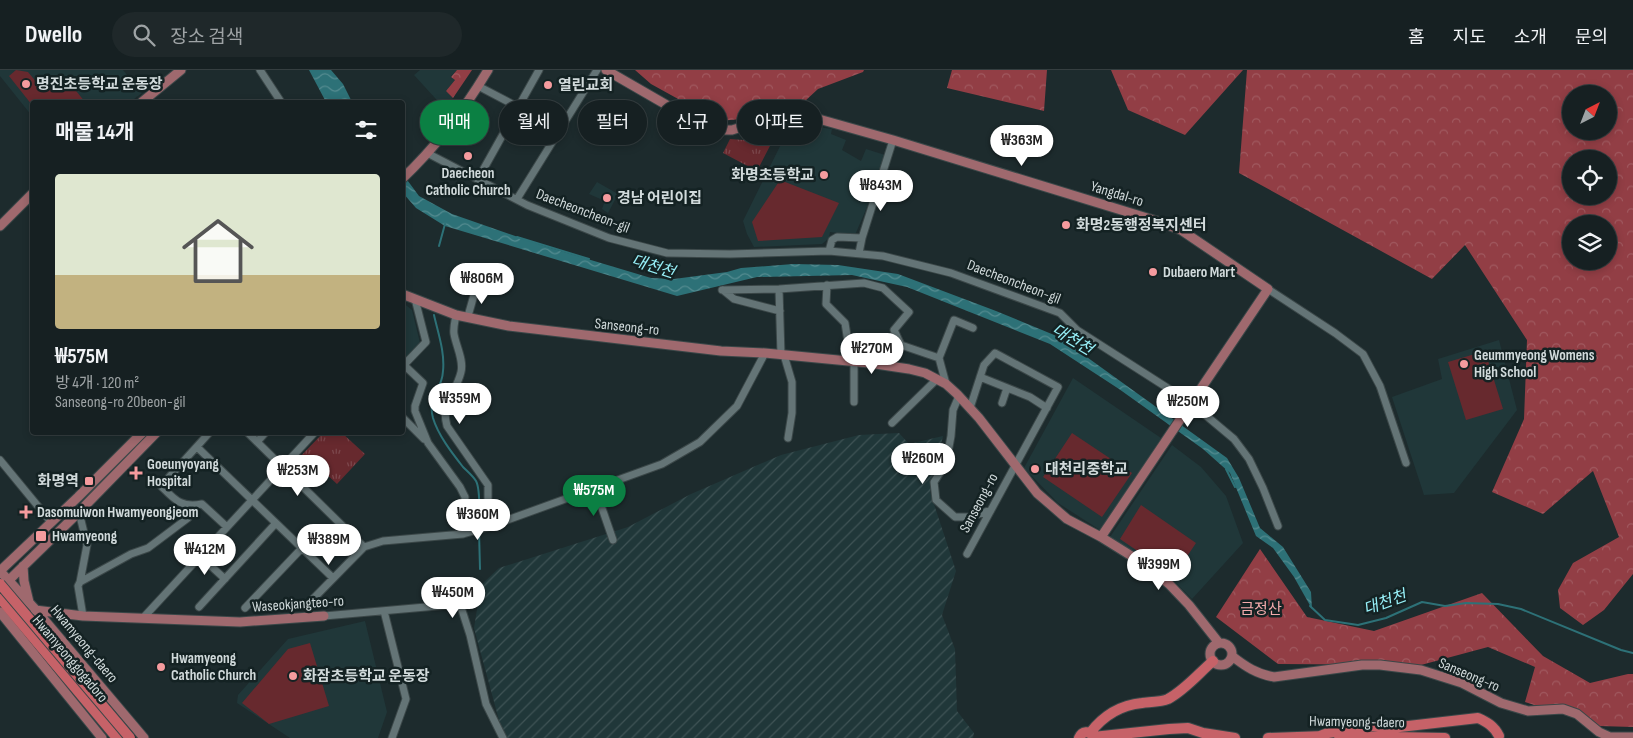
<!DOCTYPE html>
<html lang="ko">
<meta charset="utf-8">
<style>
body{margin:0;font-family:"Sofia Sans Condensed","Noto Sans KR",sans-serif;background:#1f282a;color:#f1f3f6;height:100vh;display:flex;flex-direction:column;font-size:19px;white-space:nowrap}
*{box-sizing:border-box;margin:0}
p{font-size:16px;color:#9ea3a5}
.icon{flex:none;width:28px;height:28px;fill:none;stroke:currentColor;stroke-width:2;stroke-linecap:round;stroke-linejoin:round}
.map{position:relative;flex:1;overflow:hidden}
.sheet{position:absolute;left:30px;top:30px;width:375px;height:335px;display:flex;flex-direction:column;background:#162022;border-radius:5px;box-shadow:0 2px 8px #0003,0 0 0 1px #353e40}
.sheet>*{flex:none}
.top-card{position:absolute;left:420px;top:30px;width:475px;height:45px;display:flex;gap:10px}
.needle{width:32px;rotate:42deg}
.buttons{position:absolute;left:1562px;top:15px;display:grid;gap:10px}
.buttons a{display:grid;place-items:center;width:55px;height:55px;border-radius:50%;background:#162022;box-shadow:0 2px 8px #0003,0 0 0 1px #353e40;font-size:25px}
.price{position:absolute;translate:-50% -42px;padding:0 11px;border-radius:18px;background:#fff;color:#222;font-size:16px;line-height:32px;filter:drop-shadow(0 1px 2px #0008)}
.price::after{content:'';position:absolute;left:50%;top:30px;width:15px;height:11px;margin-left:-8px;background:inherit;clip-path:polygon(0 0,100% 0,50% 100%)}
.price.on{background:#0b8043;color:#fff}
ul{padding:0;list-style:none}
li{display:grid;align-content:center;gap:10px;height:265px;padding:0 25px}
li span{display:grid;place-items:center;height:155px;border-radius:5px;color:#555}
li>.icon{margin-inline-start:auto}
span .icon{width:90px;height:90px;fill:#fffc;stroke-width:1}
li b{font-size:21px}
h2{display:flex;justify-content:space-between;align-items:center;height:60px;padding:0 25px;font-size:21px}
.tag{padding:0 18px;border-radius:22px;background:#162022;box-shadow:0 2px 8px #0003,0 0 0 1px #353e40;font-size:18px;line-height:45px}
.tag.on{background:#0b8043;color:#fff}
header{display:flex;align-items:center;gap:30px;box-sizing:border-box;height:70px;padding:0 25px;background:#162022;border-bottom:1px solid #353e40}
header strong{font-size:24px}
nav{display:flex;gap:28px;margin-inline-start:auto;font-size:18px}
.search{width:350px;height:45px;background:#1f282a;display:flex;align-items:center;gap:12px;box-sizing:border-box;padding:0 18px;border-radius:28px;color:#9ea3a5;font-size:19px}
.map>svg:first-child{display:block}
.built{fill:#203739}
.industrial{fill:url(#industrial-furrows)}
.grass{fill:url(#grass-tufts)}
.forest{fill:url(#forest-crowns);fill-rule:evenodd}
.pitch{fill:#67292e}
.water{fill:url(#water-waves)}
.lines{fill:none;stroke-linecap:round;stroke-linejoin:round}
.stream{stroke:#2d7177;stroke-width:2}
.minor-casing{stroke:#3b4748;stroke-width:9}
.major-casing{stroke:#3b4748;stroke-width:11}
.highway-casing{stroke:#3b4748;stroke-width:12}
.minor{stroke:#647476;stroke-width:7}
.major{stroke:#9f696e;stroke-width:9}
.highway{stroke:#c66268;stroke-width:10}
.highway-bridge-casing{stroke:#3b4748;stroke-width:12;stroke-linecap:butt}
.highway-bridge{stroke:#c66268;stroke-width:10}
.poi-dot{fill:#f59b9e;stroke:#142223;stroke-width:2}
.labels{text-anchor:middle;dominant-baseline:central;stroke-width:5;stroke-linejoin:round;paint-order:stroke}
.poi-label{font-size:15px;font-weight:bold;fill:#d1dadb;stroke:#142223;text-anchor:start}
.street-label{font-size:15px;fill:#d1dadb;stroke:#142223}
.park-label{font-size:15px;fill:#f4abac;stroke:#142223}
.water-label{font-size:16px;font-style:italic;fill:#98f1f9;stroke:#142223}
</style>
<header>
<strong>Dwello</strong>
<div class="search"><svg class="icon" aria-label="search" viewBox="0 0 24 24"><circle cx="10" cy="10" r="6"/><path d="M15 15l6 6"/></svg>장소 검색</div>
<nav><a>홈</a><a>지도</a><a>소개</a><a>문의</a></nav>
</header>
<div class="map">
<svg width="1633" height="668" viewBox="0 0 1633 668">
<defs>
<pattern id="industrial-furrows" width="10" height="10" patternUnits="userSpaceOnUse" patternTransform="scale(1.25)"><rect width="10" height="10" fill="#203739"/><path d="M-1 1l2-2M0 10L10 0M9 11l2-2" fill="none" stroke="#3f5355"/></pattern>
<pattern id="grass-tufts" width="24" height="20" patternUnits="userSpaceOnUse" patternTransform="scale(1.25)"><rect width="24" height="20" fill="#67292e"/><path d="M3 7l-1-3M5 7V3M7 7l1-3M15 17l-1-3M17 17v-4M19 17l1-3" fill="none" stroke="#7c474c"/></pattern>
<pattern id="forest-crowns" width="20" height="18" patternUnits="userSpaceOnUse" patternTransform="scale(1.25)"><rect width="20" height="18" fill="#923e45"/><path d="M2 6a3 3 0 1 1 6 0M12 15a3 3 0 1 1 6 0" fill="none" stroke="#a0595f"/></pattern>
<pattern id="water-waves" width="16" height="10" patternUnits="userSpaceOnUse" patternTransform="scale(1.25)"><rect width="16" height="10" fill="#2d7177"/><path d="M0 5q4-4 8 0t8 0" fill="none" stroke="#548b90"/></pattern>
</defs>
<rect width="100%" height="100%" fill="#1d2b2d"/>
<!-- built -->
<path class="built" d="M0,0H123L142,23L130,32H32V46L0,6Z
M420,0H457L451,6L455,10L446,21L453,28L445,39L414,5Z
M789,53L832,59L831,64L846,70L842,80L861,91L866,79L885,85L867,137L855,165L830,162L829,168L822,174L754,177L747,164L743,151L790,56Z
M597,112L618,124L608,143L602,139L605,131L589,124Z
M402,232L412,240L420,273L402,292Z
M1499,270L1517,340L1454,423L1424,425L1392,327L1442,309L1438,289Z
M1073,308L1161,368L1100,460L1058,433L1024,398Z
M1172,375L1201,397L1226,426L1243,473L1192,529L1171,508L1110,467Z
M365,551L387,642L378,668H290L237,633L238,625L288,569Z"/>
<!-- industrial -->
<path class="industrial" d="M899,363L909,374L943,366L930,422L956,501L942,545L955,579L957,641L974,663L973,668H507L500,654L474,558L481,515L499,498L628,457L691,424L781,385L859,365Z"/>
<!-- grass -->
<path class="grass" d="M730,69L772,72L757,101L723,83Z
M323,363H342L365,384L337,414L323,401L309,416L293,401L296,391Z"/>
<!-- forest -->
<path class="forest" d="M457,0H472L453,28L446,21L455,10L451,7Z
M635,0H864L863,2L818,19L805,31L794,35L742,49L718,51L651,14Z
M952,0H1047L1044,41L947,18Z
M1111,0H1243L1185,65L1128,40Z
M1247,0H1633V504L1604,540L1583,555L1560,538L1558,520L1573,493L1619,467L1593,401L1543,444L1492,422L1524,349L1527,270L1465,175L1432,209L1239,103ZM1571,24H1609V61H1571ZM1571,89H1609V126H1571ZM1571,154H1609V191H1571Z
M1260,479L1307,547L1374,561L1482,523L1543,586L1590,613L1628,604H1633V657L1599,656L1525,632L1535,597L1488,577L1421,595L1278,594L1216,547Z"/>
<!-- pitch -->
<path class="pitch" d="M16,0L28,2L42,19L57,7H65L85,32H32V35L9,6Z
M780,110L839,133L822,167L758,171L752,152Z
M1485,281L1503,339L1466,350L1448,292Z
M1072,363L1132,403L1102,447L1043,407Z
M1141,435L1196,473L1174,506L1120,469Z
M310,573L329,636L269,654L242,633L288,579Z"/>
<!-- water -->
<path class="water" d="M309,0H331L343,14L352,32H326Z
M402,103L419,126L452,144L544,176L651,208L674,209L727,202L741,198L793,194L838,195L898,204L996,241L1059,267L1227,388L1239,408L1260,458L1283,477L1311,522L1312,539L1294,507L1273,478L1256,466L1230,403L1203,379L1119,319L1050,274L907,217L852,205L757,207L677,226L445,156L416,138L403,123Z"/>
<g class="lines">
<!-- stream -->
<path class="stream" d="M517,167L589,189
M439,176L445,154
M434,245C438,263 445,282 443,301C442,322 427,325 433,348C438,365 452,383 463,397C467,401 473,406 476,411C481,420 479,446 479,457
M1226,399L1235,417
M479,461L480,499
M1310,536L1325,550L1358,555L1386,548L1422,532L1445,536L1466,533L1498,534L1521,539L1621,580L1633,583"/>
<!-- minor casing -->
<g class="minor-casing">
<path id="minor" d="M260,0L281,32
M478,16L560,59
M429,84L527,135L609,168L667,183L730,184L829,181L883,186L951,203L1060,243L1077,260L1191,333L1234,369L1249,389L1263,418L1278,456
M478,109L539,0
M517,129L597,0
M829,181L832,170L837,167L862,168L893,70
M859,183L862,168
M827,215L826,234L845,253L848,272L854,292V332
M779,219L781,285
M1268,219L1335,263L1363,284L1380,316L1406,393
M722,220L779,219L864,213L883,218L909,242L894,260L901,275L939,288L946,314
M723,220L734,229L780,241
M456,245C455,251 453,258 454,264C456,276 464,290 461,302C456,324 440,331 447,356L488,415V457
M468,246L476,218
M784,285L792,312V343L788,368
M939,288L954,250L973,258
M890,296L901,275
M402,297L426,272L415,229
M980,307L1030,327L1047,338
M959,326L953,340L951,366L946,393L934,412L936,430L955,447H970L991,440
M1002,333L1007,318
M402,347L424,369
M892,353L937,309
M210,362L161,416C175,430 181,438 202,434L227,457
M247,362L364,477
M257,372L266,362
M197,377L333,508
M0,390L51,452
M595,418L613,470
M79,442L87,475L80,512L131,484L148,478L188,448L191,436
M463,464L488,457L662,394L700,372L737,336L765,283
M967,484L1058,317L995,283L984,295L970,338
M200,486L225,509
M80,512L78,516L83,546
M310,532L364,477L383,471L463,464L465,427L460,417L428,373L415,341V336L423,313L404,295
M199,537L276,453
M245,538L302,478
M384,541L406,629L392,668
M324,546L460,534L470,565L486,634L503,668
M143,548L315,362"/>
</g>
<!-- major casing -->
<g class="major-casing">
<path id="major" d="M606,0L703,56L721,60H732L777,46H808L893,70L1157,151L1181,160L1268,219L1101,467
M142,32L181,0
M402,109C436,77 464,40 488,0
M0,156L32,124
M402,224L456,245L509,256L721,281L765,283L869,293L909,299L925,303L946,314L957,324L979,348L1037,423L1067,449L1101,467L1146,495L1169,514L1189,535L1219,573
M143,362L78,427L0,501L36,540L144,668
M23,496L24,511L29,532
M6,513L79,442L157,362
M35,540L83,546L240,552L324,546
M0,542L102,668
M1210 584a11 11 0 1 1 22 0a11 11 0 1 1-22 0Z
M1232,586C1246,597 1257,604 1274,607L1362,595H1380L1421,600L1462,613L1501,633L1528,641L1563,639L1577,644L1599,662L1610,667H1633"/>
</g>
<!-- highway casing -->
<g class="highway-casing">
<path id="highway" d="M0,528L117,668
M1090,663C1103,646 1121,635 1142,633C1150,632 1161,632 1168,629C1185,620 1199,603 1213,591
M1320,666L1328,663L1371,656L1391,658L1478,648C1487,652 1494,656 1499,666
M1339,666L1445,668
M1093,667L1169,659L1188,658L1203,663L1235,668
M1079,668C1082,661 1090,660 1093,667
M1268,668L1325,666"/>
</g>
<!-- minor -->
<use href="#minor" class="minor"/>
<!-- major -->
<use href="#major" class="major"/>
<!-- highway -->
<use href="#highway" class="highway"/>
<!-- highway-bridge casing -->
<g class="highway-bridge-casing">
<path id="highway-bridge" d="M0,514L130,668"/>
</g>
<!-- highway-bridge -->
<use href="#highway-bridge" class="highway-bridge"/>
</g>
<!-- markers -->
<g class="poi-dot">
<circle cx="26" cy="14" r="5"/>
<circle cx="548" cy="15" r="5"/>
<circle cx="468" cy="86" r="5"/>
<circle cx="824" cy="105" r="5"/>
<circle cx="607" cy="128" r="5"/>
<circle cx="1066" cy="155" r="5"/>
<circle cx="1153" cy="202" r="5"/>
<circle cx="1464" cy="294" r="5"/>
<circle cx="1035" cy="399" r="5"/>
<path d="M133.5 395.5h5v5h5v5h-5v5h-5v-5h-5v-5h5z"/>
<rect x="84" y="406" width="10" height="10" rx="2.5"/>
<path d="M23.5 434.5h5v5h5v5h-5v5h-5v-5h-5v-5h5z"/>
<rect x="35" y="460" width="12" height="12" rx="2.5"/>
<circle cx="161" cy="597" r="5"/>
<circle cx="293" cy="606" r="5"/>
</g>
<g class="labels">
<!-- poi labels -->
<g class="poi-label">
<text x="36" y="14">명진초등학교 운동장</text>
<text x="558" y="15">열린교회</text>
<text x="468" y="103" text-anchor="middle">Daecheon<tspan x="468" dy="17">Catholic Church</tspan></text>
<text x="814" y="105" text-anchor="end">화명초등학교</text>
<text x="617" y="128">경남 어린이집</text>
<text x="1076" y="155">화명2동행정복지센터</text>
<text x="1163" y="202">Dubaero Mart</text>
<text x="1474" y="285">Geummyeong Womens<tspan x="1474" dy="17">High School</tspan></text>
<text x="147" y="394">Goeunyoyang<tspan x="147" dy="17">Hospital</tspan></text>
<text x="1045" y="399">대천리중학교</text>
<text x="79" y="411" text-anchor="end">화명역</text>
<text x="37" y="442">Dasomuiwon Hwamyeongjeom</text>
<text x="52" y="466">Hwamyeong</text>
<text x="171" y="588">Hwamyeong<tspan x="171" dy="17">Catholic Church</tspan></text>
<text x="303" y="606">화잠초등학교 운동장</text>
</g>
<!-- street labels -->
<g class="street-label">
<text transform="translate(1117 124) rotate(17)">Yangdal-ro</text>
<text transform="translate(583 141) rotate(21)">Daecheoncheon-gil</text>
<text transform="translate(1014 212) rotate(21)">Daecheoncheon-gil</text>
<text transform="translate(627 257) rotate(6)">Sanseong-ro</text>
<text transform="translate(979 433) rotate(-62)">Sanseong-ro</text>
<text transform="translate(298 534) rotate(-4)">Waseokjangteo-ro</text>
<text transform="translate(84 574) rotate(50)">Hwamyeong-daero</text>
<text transform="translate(70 589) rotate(50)">Hwamyeonggogadoro</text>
<text transform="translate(1469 605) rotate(23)">Sanseong-ro</text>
<text transform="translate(1357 652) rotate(1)">Hwamyeong-daero</text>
</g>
<!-- park labels -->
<g class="park-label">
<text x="1261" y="539">금정산</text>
</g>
<!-- water labels -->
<g class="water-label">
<text transform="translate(653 197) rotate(17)">대천천</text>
<text transform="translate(1072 270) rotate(31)">대천천</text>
<text transform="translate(1385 533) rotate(-20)">대천천</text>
</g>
</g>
</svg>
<div class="buttons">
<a><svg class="needle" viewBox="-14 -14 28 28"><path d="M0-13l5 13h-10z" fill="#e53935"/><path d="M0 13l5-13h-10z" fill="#9ea3a5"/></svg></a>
<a><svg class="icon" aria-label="locate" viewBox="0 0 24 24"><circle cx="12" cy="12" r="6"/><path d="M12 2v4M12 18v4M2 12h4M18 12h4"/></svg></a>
<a><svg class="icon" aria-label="layers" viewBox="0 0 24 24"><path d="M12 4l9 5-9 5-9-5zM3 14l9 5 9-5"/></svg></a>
</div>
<b class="price" style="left:1022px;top:97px">₩363M</b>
<b class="price" style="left:881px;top:142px">₩843M</b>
<b class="price" style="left:482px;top:235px">₩806M</b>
<b class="price" style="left:872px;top:305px">₩270M</b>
<b class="price" style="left:460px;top:355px">₩359M</b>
<b class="price" style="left:1188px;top:358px">₩250M</b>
<b class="price" style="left:923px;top:415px">₩260M</b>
<b class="price" style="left:298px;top:427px">₩253M</b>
<b class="price on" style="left:594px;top:447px">₩575M</b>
<b class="price" style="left:478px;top:471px">₩360M</b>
<b class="price" style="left:329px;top:496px">₩389M</b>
<b class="price" style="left:205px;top:506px">₩412M</b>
<b class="price" style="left:1159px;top:521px">₩399M</b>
<b class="price" style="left:453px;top:549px">₩450M</b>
<div class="top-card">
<a class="tag on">매매</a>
<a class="tag">월세</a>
<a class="tag">필터</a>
<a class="tag">신규</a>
<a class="tag">아파트</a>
</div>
<section class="sheet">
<h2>매물 14개<svg class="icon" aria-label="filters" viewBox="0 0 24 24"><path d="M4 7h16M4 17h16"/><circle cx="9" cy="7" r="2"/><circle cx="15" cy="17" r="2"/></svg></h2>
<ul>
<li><span style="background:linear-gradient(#dfe7d0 65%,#c2b280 0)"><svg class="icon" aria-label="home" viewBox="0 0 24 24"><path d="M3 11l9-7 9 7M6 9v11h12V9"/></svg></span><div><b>₩575M</b><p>방 4개 · 120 m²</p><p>Sanseong-ro 20beon-gil</p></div></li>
</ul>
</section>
</div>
